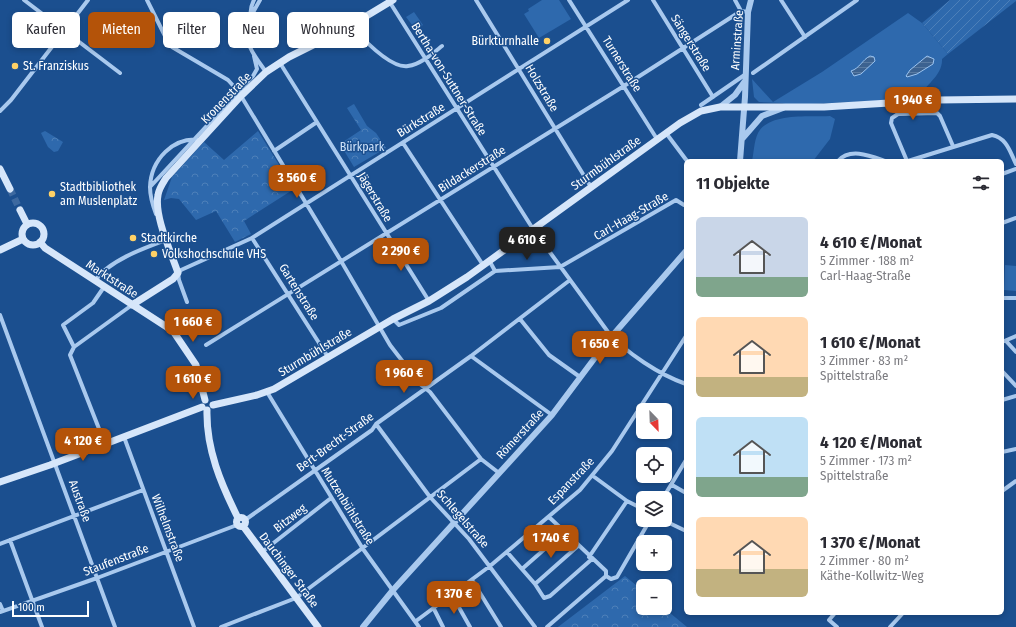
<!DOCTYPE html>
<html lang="de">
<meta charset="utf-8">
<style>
body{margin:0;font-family:"Fira Sans Condensed",sans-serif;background:#f2f2f3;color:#2b2b33;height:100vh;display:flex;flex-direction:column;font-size:15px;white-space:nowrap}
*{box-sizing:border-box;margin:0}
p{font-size:13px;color:#7c7c81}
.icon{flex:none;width:22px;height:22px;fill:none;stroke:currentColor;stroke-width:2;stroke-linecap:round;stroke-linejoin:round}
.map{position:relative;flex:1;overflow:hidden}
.side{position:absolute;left:684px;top:159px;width:320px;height:456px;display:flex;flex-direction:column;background:#fff;border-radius:6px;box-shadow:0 2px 6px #0003}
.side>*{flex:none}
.banner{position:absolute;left:12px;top:12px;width:380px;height:36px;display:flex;gap:8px}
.needle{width:26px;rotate:157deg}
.tools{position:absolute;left:636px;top:403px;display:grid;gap:8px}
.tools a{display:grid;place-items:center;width:36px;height:36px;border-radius:6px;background:#fff;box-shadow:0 2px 6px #0003;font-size:20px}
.scale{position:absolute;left:12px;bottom:10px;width:77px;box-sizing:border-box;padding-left:4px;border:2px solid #fff;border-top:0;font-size:11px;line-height:14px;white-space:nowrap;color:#fff;-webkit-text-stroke:3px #1b4f8f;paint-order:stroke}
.price{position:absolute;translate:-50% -34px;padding:0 9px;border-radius:8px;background:#b45309;color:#fff;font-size:13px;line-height:26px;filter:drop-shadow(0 1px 2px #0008)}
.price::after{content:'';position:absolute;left:50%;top:24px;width:12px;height:9px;margin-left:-6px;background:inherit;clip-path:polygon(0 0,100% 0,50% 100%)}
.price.current{background:#222;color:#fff}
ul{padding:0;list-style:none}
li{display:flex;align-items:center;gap:12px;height:100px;padding:0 12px}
li span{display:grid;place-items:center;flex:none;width:112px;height:80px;border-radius:6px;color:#555}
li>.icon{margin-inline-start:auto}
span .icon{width:48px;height:48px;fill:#fffc;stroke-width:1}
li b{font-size:17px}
h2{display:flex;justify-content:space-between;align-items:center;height:48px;padding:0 12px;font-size:17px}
.pill{padding:0 14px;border-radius:6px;background:#fff;box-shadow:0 2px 6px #0003;font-size:14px;line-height:36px}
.pill.current{background:#b45309;color:#fff}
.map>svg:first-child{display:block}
.grass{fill:#2e69ad}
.park{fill:url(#park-crowns)}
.garden{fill:url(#garden-furrows)}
.water{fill:url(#water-rules);stroke:#9cc4f0}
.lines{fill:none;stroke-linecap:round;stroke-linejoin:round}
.secondary-tunnel{stroke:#3d69a0;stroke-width:7;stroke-dasharray:7 3.5;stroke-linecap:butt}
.minor{stroke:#a9c9ee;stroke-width:4}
.tertiary{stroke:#a9c9ee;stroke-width:6}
.secondary{stroke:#d6e6fa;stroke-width:7}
.poi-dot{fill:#ffd166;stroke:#1b4f8f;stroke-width:1.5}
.labels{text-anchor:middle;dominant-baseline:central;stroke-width:3;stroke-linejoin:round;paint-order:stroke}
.street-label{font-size:12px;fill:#fff;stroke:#1b4f8f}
.poi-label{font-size:12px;fill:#fff;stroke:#1b4f8f;text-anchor:start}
.park-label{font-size:12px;fill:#cfe3fa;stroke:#1b4f8f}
</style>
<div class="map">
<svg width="1016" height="627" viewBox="0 0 1016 627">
<defs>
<pattern id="park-crowns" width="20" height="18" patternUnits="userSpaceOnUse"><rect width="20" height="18" fill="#2e69ad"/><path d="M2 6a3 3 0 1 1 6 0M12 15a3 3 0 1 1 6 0" fill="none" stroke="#4d80b9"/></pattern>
<pattern id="garden-furrows" width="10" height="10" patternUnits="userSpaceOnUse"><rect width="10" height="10" fill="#2e69ad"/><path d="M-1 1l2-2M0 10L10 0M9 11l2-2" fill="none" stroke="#4d80b9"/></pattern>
<pattern id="water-rules" width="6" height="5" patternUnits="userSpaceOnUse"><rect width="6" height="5" fill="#3c6290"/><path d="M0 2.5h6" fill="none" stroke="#597aa1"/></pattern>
</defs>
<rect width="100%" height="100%" fill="#1b4f8f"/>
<!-- grass -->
<path class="grass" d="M542,0H559L571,19L539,38L524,14L529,11L528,9Z
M414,12L423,25L416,30L406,17Z
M908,13L922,23L948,54L942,59C943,75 925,86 916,99L789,105L782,103L759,102L754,97L752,79L773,102L822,72Z
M830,116L835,119L830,139L813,161H752C754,152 754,141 758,133C769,112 810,117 830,116Z
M1005,265L1016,266V291L1004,290Z"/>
<!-- park -->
<path class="park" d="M354,104L367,126L376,133L386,148L354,167L340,144L361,130L347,108Z
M45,131L63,142L58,151L54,152L48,147L41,133Z
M258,131L294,189L244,221L251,234L235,242L216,211L196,220L179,199L171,198L164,200L172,177L204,142L224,160Z
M625,576L643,591V608H664L687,627H558Z"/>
<!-- garden -->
<path class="garden" d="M950,0H1016V1L948,54L922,23Z"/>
<!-- water -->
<path class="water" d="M870,56L874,57L875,61L861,74L854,76L851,71C860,68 862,60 870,56Z
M927,56L934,59L933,64L917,74L907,77L906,76L910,70Z"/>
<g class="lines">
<!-- secondary-tunnel -->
<path class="secondary-tunnel" d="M10,189L20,210"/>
<!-- minor -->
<path class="minor" d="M24,0L120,73
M147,0L168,42L172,47L228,80L238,91
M254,0C250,7 251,11 250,18C245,47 250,49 266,72
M476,0L591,187
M569,0L657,139
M653,0L713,97
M735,0L741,11
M781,0L805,37
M389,1L533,229L608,332C626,353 660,375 686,384
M251,16L260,0
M351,26C361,37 391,69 408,66C421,64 432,54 442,46
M280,63L429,301
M753,73L857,0
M241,96L341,261L390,345L420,384L430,392L481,459L499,473
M701,105L746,74
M0,111L11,100L88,0
M666,133L687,161
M403,143L483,265
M274,151L317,122
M838,161C850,147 871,156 885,161
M907,161L891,123L892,118L898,114L937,113L940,116L953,146
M908,161L992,135C1007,138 1010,152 1016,164
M1002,174L1016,169
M150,187L253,76L257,69L254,56
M156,214C153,206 150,196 150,187C151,160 173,136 201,140
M1002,223L1016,218
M252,238L328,357
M495,271L560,267L676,200L684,205
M95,281C108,261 144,248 166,240
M1002,298H1016
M187,302L179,280L178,273L181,270L252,238L628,0
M0,315L115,627
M393,319L399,325L441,308L495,271L489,260
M520,319L549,355L580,377
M1006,341L1016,352
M1002,342L1016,336
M206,345L624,86L741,11L748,12
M74,347L63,325L93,303L104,287
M471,356L552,415
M1002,371L1016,386
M267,392L363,549L419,627
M1002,400L1016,396
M376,424L430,497L469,539L535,627
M124,437L194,627
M105,444L70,355L74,347L132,305
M1002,452L1016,449
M593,476L627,501L643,509
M672,485L686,493
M1002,491L1016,481
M663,498L686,460
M245,520L372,430L376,424L471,356L570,280
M663,520L686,531
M10,540L42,627
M0,544L143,490
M262,552L331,498
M507,552L535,584L544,598L550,596L592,559
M589,557L627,501
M522,569L564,532
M606,576L611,579L617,577L650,520
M472,580L501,627
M535,584L578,546
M452,595L470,627
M0,604L3,611
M434,609L443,627
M0,612L97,578L237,525
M835,613L829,620L837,627
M416,621L490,566L580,490L612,451L686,336
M221,627L296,598L481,459
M547,627L606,576V571L549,517
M890,627L903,613"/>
<!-- tertiary -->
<path class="tertiary" d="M720,107L735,95L745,81
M742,139L762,116L783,108
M740,161L745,97L748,12L751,0
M363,627L393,590L552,415L606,343L686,251"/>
<!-- secondary -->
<path class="secondary" d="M0,169L10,189
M20,210L27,224
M22 234a11 11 0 1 1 22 0a11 11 0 1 1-22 0Z
M40,242L45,248L173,331L196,365L205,400
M0,250L23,239
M132,305L173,279L178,273C171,252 154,216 158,195C159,188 163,183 166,178L241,96L266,72L289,57L345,29L393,0
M213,405L257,395L274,389L393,319L429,301L467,277L680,123L701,111L720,107H824L938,100L1016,99
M207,410C206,449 221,484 238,518
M0,482L50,465L202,407
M236.5 522a4.5 4.5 0 1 1 9 0a4.5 4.5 0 1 1-9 0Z
M243,526L318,627"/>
</g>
<!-- markers -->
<g class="poi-dot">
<circle cx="547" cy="41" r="4"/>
<circle cx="15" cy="66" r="4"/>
<circle cx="52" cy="194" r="4"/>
<circle cx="133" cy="238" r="4"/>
<circle cx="154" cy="254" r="4"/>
</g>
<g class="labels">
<!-- street labels -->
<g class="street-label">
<text transform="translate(737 40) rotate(-86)">Arminstraße</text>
<text transform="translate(691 43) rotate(58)">Sängerstraße</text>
<text transform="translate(622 64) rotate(58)">Turnerstraße</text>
<text transform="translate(449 79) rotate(58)">Bertha-von-Suttner-Straße</text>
<text transform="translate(542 88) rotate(59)">Holzstraße</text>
<text transform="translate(226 98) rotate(-46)">Kronenstraße</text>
<text transform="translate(421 120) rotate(-32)">Bürkstraße</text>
<text transform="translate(606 163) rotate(-36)">Sturmbühlstraße</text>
<text transform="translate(472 169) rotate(-32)">Bildackerstraße</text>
<text transform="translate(375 197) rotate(59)">Jägerstraße</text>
<text transform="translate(631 216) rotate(-30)">Carl-Haag-Straße</text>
<text transform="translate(112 279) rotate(33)">Marktstraße</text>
<text transform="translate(299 292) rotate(58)">Gartenstraße</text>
<text transform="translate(315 352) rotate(-31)">Sturmbühlstraße</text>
<text transform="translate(520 434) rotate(-47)">Römerstraße</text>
<text transform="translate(335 442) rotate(-36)">Bert-Brecht-Straße</text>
<text transform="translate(571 481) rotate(-46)">Espanstraße</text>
<text transform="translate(80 501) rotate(70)">Austraße</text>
<text transform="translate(348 506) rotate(58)">Mutzenbühlstraße</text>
<text transform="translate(290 518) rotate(-38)">Bitzweg</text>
<text transform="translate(463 519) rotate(49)">Schlegelstraße</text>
<text transform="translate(168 528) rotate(69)">Wilhelmstraße</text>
<text transform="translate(116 560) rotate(-21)">Staufenstraße</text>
<text transform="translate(289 570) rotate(53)">Dauchinger Straße</text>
</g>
<!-- poi labels -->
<g class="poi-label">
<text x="539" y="41" text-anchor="end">Bürkturnhalle</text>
<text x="23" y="66">St. Franziskus</text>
<text x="60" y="187">Stadtbibliothek<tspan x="60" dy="14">am Muslenplatz</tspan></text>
<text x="141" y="238">Stadtkirche</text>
<text x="162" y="254">Volkshochschule VHS</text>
</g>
<!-- park labels -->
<g class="park-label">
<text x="362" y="147">Bürkpark</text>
</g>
</g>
</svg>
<div class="tools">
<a><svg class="needle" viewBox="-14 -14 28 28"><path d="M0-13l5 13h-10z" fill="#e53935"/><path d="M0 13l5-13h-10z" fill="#7c7c81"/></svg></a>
<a><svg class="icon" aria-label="locate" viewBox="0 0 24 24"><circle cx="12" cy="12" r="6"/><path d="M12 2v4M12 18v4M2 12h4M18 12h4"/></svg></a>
<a><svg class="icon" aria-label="layers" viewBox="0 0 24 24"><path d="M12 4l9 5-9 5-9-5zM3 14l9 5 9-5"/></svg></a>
<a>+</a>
<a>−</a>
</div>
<div class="scale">100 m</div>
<b class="price" style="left:913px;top:121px">1 940 €</b>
<b class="price" style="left:297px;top:199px">3 560 €</b>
<b class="price current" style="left:527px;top:261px">4 610 €</b>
<b class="price" style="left:401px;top:272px">2 290 €</b>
<b class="price" style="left:193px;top:343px">1 660 €</b>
<b class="price" style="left:600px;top:365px">1 650 €</b>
<b class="price" style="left:404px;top:394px">1 960 €</b>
<b class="price" style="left:193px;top:400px">1 610 €</b>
<b class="price" style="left:83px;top:462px">4 120 €</b>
<b class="price" style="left:551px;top:559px">1 740 €</b>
<b class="price" style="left:454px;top:615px">1 370 €</b>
<div class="banner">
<a class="pill">Kaufen</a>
<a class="pill current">Mieten</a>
<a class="pill">Filter</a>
<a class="pill">Neu</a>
<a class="pill">Wohnung</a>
</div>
<section class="side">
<h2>11 Objekte<svg class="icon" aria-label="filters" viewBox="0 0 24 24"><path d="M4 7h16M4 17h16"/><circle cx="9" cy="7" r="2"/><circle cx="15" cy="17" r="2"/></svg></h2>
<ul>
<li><span style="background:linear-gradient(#c9d6e8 75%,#7fa58c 0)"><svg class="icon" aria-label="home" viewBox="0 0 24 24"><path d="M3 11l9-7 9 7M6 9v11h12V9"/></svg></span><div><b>4 610 €/Monat</b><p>5 Zimmer · 188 m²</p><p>Carl-Haag-Straße</p></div></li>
<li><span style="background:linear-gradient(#ffd9b3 75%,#c2b280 0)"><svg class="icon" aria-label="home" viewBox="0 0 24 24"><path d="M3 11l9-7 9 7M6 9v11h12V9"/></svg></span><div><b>1 610 €/Monat</b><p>3 Zimmer · 83 m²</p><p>Spittelstraße</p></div></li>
<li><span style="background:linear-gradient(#bfe0f5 75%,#7fa58c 0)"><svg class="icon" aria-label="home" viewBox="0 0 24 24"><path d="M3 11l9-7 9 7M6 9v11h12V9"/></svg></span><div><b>4 120 €/Monat</b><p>5 Zimmer · 173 m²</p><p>Spittelstraße</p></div></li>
<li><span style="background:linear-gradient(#ffd9b3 65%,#c2b280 0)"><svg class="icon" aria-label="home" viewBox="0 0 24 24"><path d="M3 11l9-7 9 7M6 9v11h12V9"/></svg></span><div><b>1 370 €/Monat</b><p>2 Zimmer · 80 m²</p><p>Käthe-Kollwitz-Weg</p></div></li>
</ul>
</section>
</div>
